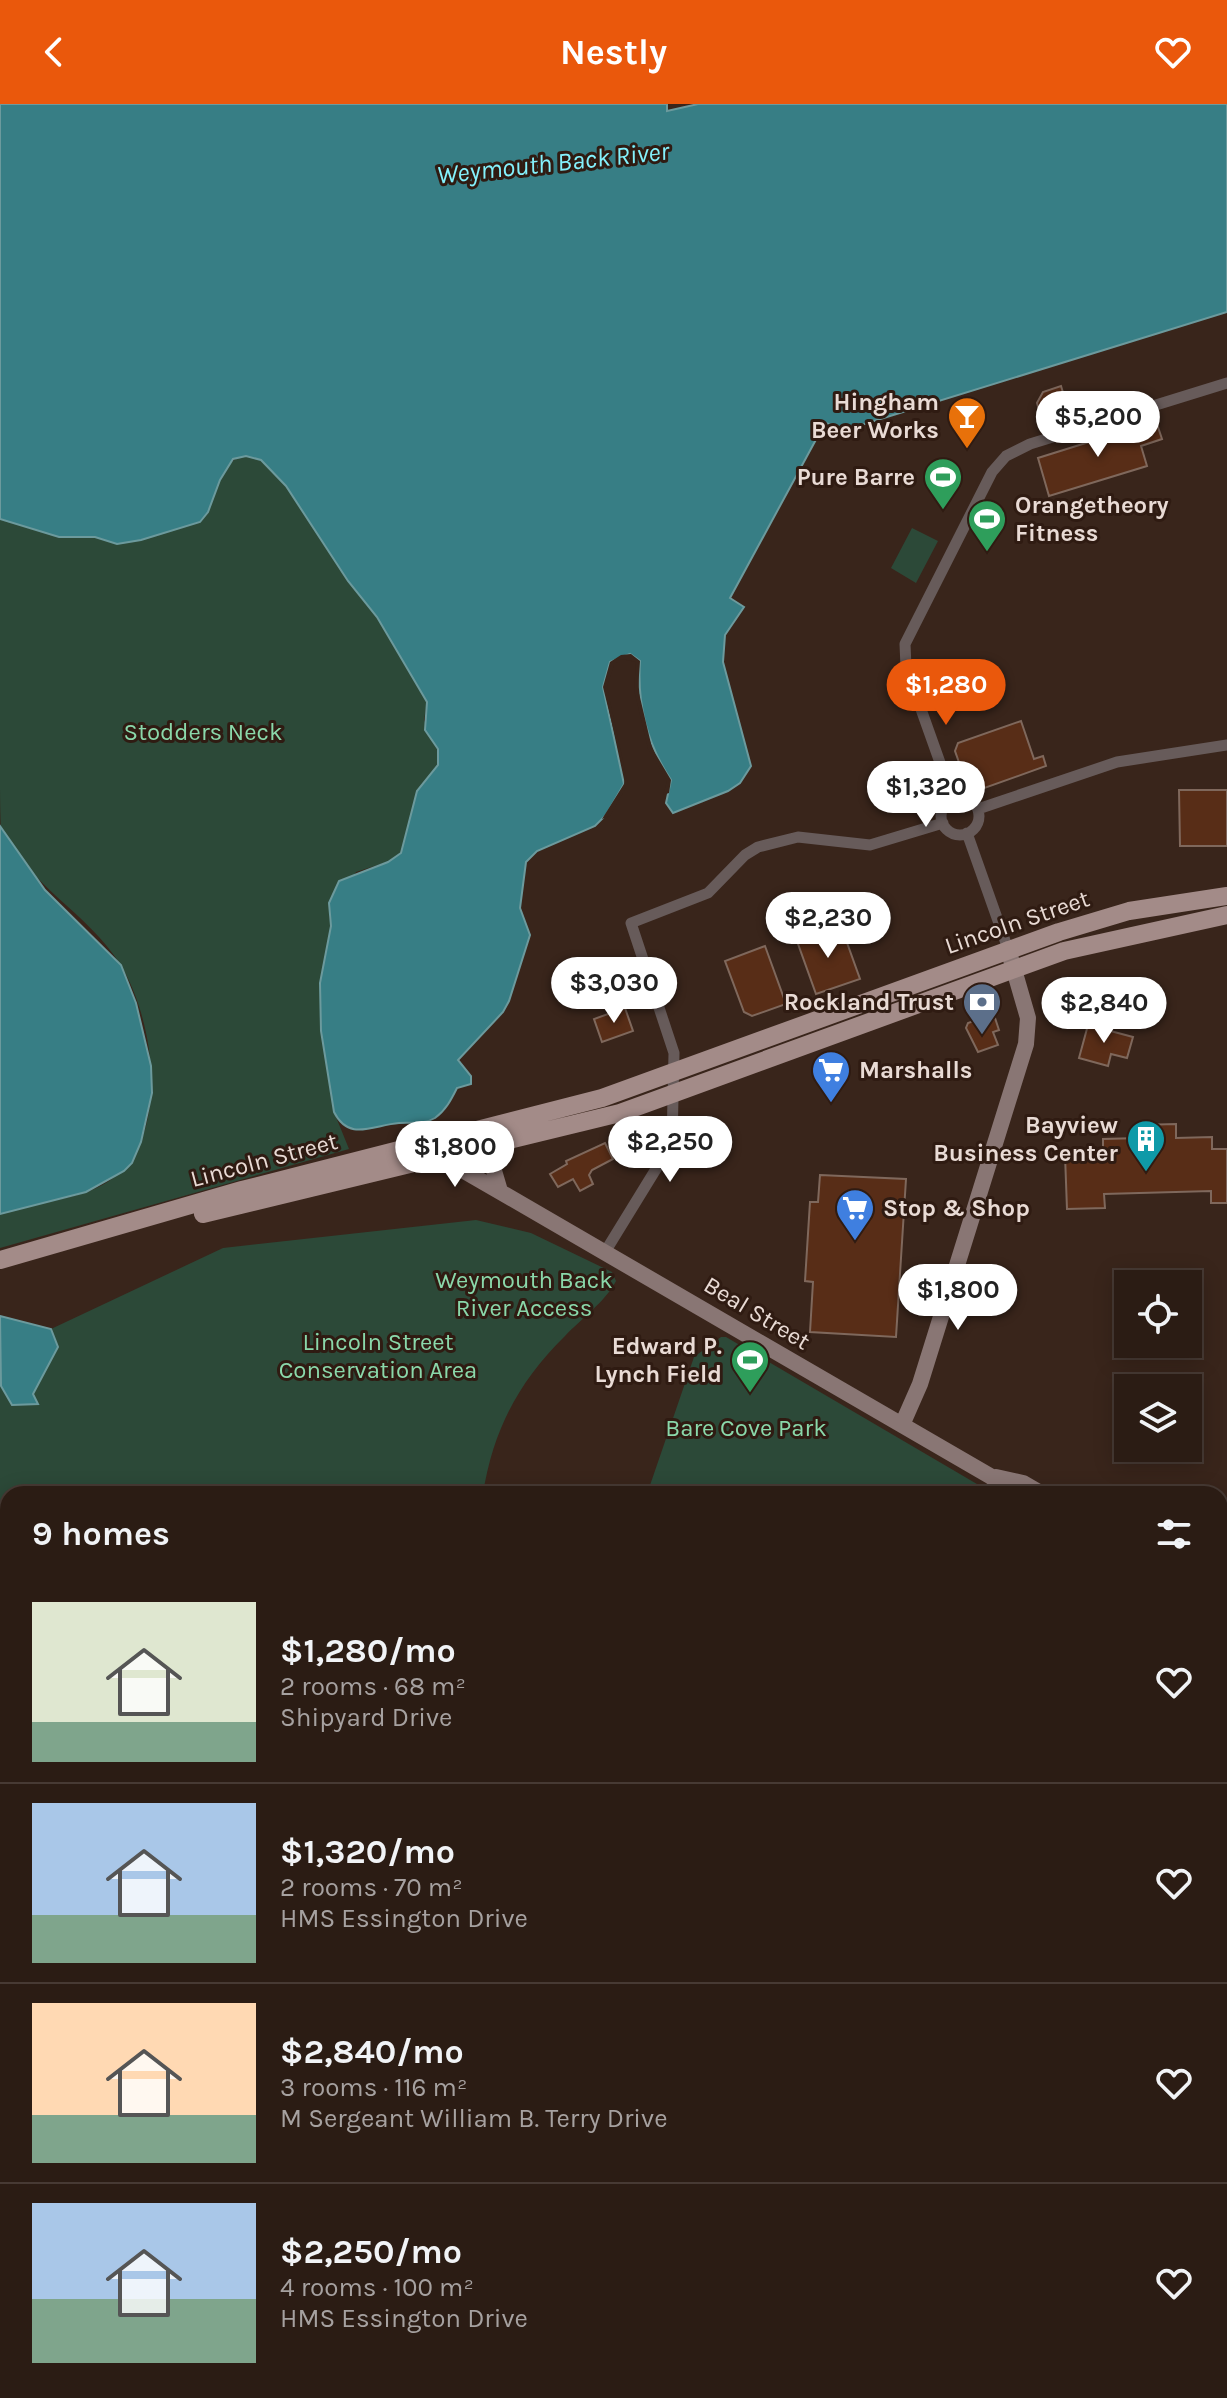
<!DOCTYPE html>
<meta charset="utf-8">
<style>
body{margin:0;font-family:Karla,sans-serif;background:#33251d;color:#f1f3f6;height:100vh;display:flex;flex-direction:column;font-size:30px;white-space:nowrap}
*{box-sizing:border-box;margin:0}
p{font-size:26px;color:#a6a1a0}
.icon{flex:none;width:44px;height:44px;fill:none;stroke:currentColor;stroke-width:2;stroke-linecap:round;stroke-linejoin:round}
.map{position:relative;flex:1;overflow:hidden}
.details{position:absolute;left:0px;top:1382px;width:1228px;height:912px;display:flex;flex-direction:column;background:#2b1c14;border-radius:24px 24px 0 0;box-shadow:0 4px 20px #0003,0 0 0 2px #473a34}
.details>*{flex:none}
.buttons{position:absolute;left:1114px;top:1166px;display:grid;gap:16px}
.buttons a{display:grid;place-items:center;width:88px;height:88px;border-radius:0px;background:#2b1c14;box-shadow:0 4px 20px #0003,0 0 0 2px #473a34;font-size:40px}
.price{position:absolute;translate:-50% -68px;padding:0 18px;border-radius:28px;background:#fff;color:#222;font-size:26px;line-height:52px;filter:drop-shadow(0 2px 4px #0008)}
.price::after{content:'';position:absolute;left:50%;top:48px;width:24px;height:18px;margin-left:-12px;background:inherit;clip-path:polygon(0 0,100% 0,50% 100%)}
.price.on{background:#ea580c;color:#fff}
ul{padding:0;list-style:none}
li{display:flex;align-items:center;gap:24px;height:200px;padding:0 32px}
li+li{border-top:2px solid #473a34}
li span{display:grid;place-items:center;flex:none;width:224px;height:160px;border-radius:0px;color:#555}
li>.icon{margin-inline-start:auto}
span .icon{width:96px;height:96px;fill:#fffc;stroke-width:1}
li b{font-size:34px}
h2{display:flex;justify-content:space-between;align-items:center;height:96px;padding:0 32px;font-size:34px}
header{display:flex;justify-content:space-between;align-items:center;height:104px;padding:0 32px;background:#ea580c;color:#fff;font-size:36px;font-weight:700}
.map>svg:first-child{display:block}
.green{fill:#2c4938}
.water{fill:#377e85;stroke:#6c9a9d;stroke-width:2}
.pier{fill:#39251b}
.building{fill:#582d17;stroke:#7f685c;stroke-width:2}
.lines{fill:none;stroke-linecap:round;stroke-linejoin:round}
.street{stroke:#675b5a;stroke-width:11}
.secondary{stroke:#897674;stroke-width:16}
.primary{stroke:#a38b88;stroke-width:18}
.labels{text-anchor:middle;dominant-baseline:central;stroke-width:6;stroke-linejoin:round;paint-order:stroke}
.poi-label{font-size:24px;font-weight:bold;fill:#e9dbd5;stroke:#2f1b12;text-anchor:end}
.park-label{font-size:24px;fill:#8ad8aa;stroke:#2f1b12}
.street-label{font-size:24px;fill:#e9dbd5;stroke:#2f1b12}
.water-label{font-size:26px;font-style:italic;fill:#84f1fc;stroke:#2f1b12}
</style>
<header><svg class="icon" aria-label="back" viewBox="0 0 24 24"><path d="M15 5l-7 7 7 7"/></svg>Nestly<svg class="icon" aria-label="heart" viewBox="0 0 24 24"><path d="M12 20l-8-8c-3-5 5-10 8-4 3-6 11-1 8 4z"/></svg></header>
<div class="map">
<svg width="1227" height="2294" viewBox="0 0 1227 2294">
<rect width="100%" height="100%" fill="#39251b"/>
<!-- green -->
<path class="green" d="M246,352L261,356L286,382L348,477L377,513L427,598L424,616L438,645V661L417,687L401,749L393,756L356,768L329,811L331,822L320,879L321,927L334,1008L349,1045L0,1144V1110C35,1095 76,1099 109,1077C172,1036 155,916 120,860C88,809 29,782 1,724C0,708 0,676 0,658C0,577 0,496 0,415L59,433H95L117,440L141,436L208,408C217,388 220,355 246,352Z
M912,424L938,437L916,479L891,464Z
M476,1116L531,1129L612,1168L616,1177C605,1198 581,1215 565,1232C519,1277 493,1326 483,1390H8V1631L0,1616V1271L12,1301H37L33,1290L58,1243L51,1225L223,1144Z
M721,1233H726L994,1390H647L694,1253Z
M0,1921L8,1929V2244L0,2240Z
M545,2286H1146L1160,2294H545Z"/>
<!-- water -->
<path class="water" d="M0,0H667V7L698,0H1227V208L861,321L844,324L825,319L730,494L744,503L725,531L723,558L751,662L740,679L728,687L673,709L666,699L671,676C647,640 637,600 640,557L630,550L610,558L603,583L624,680L606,711L595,722L537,747L526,758L520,804L530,831L509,897L503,908L458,956L471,972V980L457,984C451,996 446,1006 435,1014C423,1021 412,1018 399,1019C373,1021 349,1038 334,1008L321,927L320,879L331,822L329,799L339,777L388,758L401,749L417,687L438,661V645L425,626L427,598L377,513L348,477L286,382L261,356L246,352L233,355L220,376L208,408L200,418L141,436L117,440L95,433H59L0,415Z
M0,722L45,786L121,861L136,899L151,962L152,989L141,1038L132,1059L124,1067L86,1088L0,1110Z
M0,1212L51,1225L58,1243L33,1290L38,1300L12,1301L1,1282Z
M0,1616L8,1631V1929L0,1921Z
M8,2276V2286H545V2294H0V2281Z"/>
<!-- pier -->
<path class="pier" d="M631,550L640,557L638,585L652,644L671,676L669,689L663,691L667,677L648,645L634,586L636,558L622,555L614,561L607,583L628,680L610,712L602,715L624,680L625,672L603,583L610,558L621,551Z"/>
<!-- building -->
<path class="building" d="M1061,282L1070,311L1052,317L1040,310L1037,299L1043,288Z
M1156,317L1162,335L1141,342L1147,362L1049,392L1038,354Z
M1021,617L1034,655L1043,652L1046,662L976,687L968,684L955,647L958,639Z
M1179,686H1227V742H1180Z
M841,822L860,875L816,890L797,837Z
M765,842L786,900L752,912L744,908L725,857Z
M625,904L633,927L602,938L594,915Z
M988,912L989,916L995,914L999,926L993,928L998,941L978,948L966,924L968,919Z
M1088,921L1133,933L1127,954L1111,950L1108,962L1079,954Z
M1176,1020V1034L1212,1033V1045H1227V1099H1211V1087L1104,1090L1105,1104L1067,1105L1065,1051L1103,1050V1035L1139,1034V1021Z
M605,1039L613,1055L592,1066L589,1071L593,1080L580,1087L573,1075L558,1083L550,1070L567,1060L566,1057Z
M820,1071L906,1075L896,1233L810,1228L813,1178L805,1177L810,1098H818Z"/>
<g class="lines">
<!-- street -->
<path class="street" d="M941 712a19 19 0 1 1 38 0a19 19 0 1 1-38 0Z
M953,695L906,563L905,540L992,368L1006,352L1030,340L1227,279
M978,705L1117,658L1227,641
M967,729L1008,845
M605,1148L672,1039L674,949L631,819L708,789L745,751L758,743L798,733L870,741L943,719
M1220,1601L1227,1604
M1220,1861L1227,1852
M1220,2171L1227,2174"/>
<!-- secondary -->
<path class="secondary" d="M429,1057L448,1060L466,1068L990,1372L1013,1390
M500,1087L492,1060L503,1038
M902,1321L920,1280L1026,940L1028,914L1008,845
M996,1373L1023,1379L1042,1390
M1220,1489L1227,1493
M1220,1507L1227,1511"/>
<!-- primary -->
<path class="primary" d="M203,1110L620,1009L1064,847L1227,811
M0,1156L242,1086L602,994L1059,828L1129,807L1227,792"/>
</g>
<!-- icons -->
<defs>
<g id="bar-pin" transform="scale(2)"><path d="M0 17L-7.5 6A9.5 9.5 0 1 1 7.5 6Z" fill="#e8710a" stroke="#2f1b12"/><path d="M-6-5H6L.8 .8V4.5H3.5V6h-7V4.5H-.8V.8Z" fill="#fff"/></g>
<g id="stadium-pin" transform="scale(2)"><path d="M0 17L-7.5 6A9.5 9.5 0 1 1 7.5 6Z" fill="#2e9e5b" stroke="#2f1b12"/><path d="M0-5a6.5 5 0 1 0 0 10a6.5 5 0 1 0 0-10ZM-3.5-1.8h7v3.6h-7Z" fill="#fff"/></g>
<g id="bank-pin" transform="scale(2)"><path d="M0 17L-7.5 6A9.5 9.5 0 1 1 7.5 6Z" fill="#5c6f8a" stroke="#2f1b12"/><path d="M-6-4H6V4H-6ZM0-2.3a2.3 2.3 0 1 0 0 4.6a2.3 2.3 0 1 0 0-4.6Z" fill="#fff"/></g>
<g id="supermarket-pin" transform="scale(2)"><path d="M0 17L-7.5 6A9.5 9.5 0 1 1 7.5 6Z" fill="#3f7fe0" stroke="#2f1b12"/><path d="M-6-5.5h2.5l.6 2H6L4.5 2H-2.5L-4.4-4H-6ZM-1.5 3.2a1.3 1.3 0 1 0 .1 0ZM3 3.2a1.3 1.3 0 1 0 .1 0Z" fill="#fff"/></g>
<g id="building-pin" transform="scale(2)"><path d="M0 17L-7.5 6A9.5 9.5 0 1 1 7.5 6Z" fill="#0f9aa8" stroke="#2f1b12"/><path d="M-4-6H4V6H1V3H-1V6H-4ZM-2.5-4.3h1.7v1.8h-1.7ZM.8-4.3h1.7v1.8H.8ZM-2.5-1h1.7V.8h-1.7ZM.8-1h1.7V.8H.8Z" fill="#fff"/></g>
</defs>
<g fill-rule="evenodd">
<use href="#bar-pin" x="967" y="312"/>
<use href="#stadium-pin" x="943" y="373"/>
<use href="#stadium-pin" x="987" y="415"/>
<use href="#bank-pin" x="982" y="898"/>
<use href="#supermarket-pin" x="831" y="966"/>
<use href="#building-pin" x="1146" y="1035"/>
<use href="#supermarket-pin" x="855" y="1104"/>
<use href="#stadium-pin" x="750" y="1256"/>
</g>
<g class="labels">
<!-- poi labels -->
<g class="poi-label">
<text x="939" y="298">Hingham<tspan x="939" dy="28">Beer Works</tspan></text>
<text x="915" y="373">Pure Barre</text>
<text x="1015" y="401" text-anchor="start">Orangetheory<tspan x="1015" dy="28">Fitness</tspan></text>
<text x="954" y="898">Rockland Trust</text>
<text x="859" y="966" text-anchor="start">Marshalls</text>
<text x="1118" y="1021">Bayview<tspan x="1118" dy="28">Business Center</tspan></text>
<text x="883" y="1104" text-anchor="start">Stop &amp; Shop</text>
<text x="722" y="1242">Edward P.<tspan x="722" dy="28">Lynch Field</tspan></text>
</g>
<!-- park labels -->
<g class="park-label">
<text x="203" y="628">Stodders Neck</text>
<text x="524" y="1176">Weymouth Back<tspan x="524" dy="28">River Access</tspan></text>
<text x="378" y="1238">Lincoln Street<tspan x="378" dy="28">Conservation Area</tspan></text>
<text x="746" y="1324">Bare Cove Park</text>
</g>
<!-- street labels -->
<g class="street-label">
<text transform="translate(1017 818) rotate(-19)">Lincoln Street</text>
<text transform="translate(264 1056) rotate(-15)">Lincoln Street</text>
<text transform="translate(757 1209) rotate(31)">Beal Street</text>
</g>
<!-- water labels -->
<g class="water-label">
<text transform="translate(553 59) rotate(-6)">Weymouth Back River</text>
</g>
</g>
</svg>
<div class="buttons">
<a><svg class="icon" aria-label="locate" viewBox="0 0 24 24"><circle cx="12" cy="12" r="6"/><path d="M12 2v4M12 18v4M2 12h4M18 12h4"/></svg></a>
<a><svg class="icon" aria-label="layers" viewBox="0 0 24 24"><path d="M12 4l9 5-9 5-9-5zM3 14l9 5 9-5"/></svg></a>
</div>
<b class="price" style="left:1098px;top:355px">$5,200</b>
<b class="price on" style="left:946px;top:623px">$1,280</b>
<b class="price" style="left:926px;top:725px">$1,320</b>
<b class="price" style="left:828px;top:856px">$2,230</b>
<b class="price" style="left:614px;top:921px">$3,030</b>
<b class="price" style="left:1104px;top:941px">$2,840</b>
<b class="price" style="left:670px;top:1080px">$2,250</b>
<b class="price" style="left:455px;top:1085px">$1,800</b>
<b class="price" style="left:958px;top:1228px">$1,800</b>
<section class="details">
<h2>9 homes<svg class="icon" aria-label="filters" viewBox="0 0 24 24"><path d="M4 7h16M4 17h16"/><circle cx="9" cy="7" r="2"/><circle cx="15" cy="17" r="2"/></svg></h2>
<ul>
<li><span style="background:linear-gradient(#dfe7d0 75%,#7fa58c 0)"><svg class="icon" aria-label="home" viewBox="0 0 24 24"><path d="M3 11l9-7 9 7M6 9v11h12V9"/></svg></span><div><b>$1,280/mo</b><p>2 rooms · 68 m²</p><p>Shipyard Drive</p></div><svg class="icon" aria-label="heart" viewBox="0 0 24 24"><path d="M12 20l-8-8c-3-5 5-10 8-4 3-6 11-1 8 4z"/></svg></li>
<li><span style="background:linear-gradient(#a9c7e8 70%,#7fa58c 0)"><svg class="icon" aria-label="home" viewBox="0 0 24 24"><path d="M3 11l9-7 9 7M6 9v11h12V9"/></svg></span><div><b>$1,320/mo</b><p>2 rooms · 70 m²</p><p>HMS Essington Drive</p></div><svg class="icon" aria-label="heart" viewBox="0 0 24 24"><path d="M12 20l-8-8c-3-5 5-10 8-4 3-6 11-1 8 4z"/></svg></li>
<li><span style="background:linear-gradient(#ffd9b3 70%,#7fa58c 0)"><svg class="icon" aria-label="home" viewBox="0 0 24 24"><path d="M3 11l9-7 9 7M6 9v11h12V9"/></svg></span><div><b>$2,840/mo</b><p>3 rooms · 116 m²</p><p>M Sergeant William B. Terry Drive</p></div><svg class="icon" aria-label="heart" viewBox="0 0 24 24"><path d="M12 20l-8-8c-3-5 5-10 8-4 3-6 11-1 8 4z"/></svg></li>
<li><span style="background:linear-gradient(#a9c7e8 60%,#7fa58c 0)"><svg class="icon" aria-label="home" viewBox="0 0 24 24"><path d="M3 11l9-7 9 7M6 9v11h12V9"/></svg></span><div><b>$2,250/mo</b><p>4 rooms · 100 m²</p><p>HMS Essington Drive</p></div><svg class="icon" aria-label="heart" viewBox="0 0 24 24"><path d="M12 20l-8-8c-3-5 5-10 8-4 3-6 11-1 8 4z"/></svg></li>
</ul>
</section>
</div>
